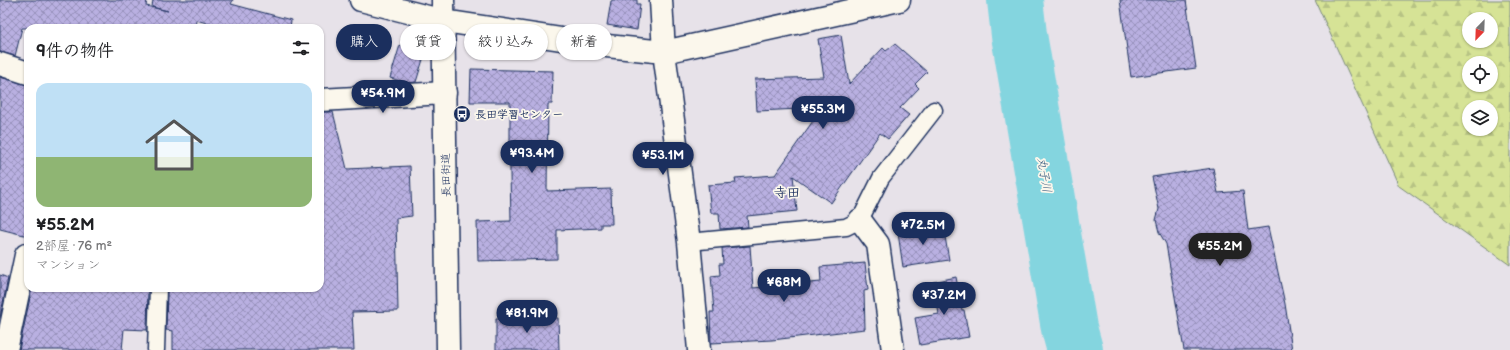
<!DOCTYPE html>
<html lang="ja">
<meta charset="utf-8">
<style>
body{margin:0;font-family:"Balsamiq Sans","Klee One",sans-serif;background:#f2f2f2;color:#202124;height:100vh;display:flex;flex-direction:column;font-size:15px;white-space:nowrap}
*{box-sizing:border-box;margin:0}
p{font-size:13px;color:#757577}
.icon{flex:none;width:22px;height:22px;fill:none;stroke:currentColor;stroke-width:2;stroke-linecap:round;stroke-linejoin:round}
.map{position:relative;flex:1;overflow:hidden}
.side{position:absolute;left:24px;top:24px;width:300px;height:268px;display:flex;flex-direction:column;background:#fff;border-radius:12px;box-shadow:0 1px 3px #0004}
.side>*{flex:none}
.guide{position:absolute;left:336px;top:24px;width:380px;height:36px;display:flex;gap:8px}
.needle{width:26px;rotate:203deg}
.buttons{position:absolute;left:1462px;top:12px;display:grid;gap:8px}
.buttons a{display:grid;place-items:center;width:36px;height:36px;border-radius:50%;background:#fff;box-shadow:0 1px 3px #0004;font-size:20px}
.price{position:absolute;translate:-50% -34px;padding:0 9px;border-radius:14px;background:#1b2f5e;color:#fff;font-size:13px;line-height:26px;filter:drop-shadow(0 1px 2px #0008)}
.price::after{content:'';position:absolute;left:50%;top:24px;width:12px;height:9px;margin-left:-6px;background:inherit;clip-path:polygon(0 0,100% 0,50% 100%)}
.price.on{background:#222;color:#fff}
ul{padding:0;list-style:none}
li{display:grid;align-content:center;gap:8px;height:212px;padding:0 12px}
li span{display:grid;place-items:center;height:124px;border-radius:12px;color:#555}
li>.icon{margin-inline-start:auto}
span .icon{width:72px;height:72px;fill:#fffc;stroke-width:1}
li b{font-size:17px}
h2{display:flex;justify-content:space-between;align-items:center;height:48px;padding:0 12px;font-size:17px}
.tag{padding:0 14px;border-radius:18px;background:#fff;box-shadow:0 1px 3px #0004;font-size:14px;line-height:36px}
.tag.on{background:#1b2f5e;color:#fff}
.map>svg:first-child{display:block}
.forest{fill:url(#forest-firs);stroke:#78897a;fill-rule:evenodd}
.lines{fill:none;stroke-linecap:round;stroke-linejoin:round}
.river{stroke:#84d5df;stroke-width:56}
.building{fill:url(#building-cross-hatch);stroke:#1b2f5e}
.service-casing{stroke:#1b2f5e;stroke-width:19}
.minor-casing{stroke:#1b2f5e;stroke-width:25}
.secondary-casing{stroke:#1b2f5e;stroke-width:25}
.service{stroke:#fbf7ec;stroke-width:16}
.minor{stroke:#fbf7ec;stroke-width:22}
.secondary{stroke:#fbf7ec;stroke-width:22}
.labels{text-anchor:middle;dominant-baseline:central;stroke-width:3.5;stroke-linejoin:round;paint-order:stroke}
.poi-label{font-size:11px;font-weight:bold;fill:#1b2f5e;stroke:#fbf7ec;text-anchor:start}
.street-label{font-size:11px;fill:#1b2f5e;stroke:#fbf7ec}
.water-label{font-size:12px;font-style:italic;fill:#35587e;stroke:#fbf7ec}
.quarter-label{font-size:13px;font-weight:bold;fill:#1b2f5e;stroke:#fbf7ec}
</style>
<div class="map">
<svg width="1510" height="350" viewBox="0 0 1510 350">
<defs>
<pattern id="forest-firs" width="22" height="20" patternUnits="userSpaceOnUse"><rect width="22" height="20" fill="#d6e396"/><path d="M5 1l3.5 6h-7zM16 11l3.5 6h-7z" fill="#b7c384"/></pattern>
<pattern id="building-cross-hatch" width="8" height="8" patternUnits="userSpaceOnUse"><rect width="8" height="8" fill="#b9b0e1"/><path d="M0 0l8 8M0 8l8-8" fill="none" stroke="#9690ba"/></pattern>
</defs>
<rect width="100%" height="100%" fill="#e7e2e9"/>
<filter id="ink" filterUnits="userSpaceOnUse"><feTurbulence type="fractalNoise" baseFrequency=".025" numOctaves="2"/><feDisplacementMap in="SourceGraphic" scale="8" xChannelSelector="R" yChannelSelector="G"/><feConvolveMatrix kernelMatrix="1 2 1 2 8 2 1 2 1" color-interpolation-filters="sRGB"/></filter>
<g filter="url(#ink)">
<!-- forest -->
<path class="forest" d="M1315,0H1510V265L1399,186ZM1469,19H1491V41H1469ZM1469,63H1491V85H1469ZM1469,107H1491V129H1469Z"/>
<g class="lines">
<!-- river -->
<path class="river" d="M1015,0L1019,35L1069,328L1075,350"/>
</g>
<!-- building -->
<path class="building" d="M0,0H147L146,6L168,11L152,7L153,0H233L231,4L291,20L290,28H225L196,20L195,28H22L15,56L0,52Z
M613,0H637V4H640L637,30L607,25L611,1Z
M1120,0H1186L1196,68L1131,77Z
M841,35L849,84L883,48L886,51L895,44L927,72L915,84L919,88L900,108L909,115L888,139L880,133L831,203L793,176L797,211L747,216L748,227L720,229L719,213H711L708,185L736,183L735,178L775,175L822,108L757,111L755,79L824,77L818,39Z
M400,45L425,53L416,82L407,83L390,78Z
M471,69L553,71L552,104H548L547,191L611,189L612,224H601V228L557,230V259L478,261L477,222L511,221L510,173V102H470Z
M0,77L28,85V236L0,229Z
M320,112H333L347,169L410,166L412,216L396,218L398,311L352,312L354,350H173V331L166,330L167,288H320Z
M1213,168L1218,193L1243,191L1248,230L1268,227L1285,304L1292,350H1184L1166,244L1159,232L1156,220L1159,209L1152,177Z
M943,225L949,260L903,267L898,233Z
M750,246L753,288L821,282L820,267L865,263L868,290L864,291L865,329L772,340L711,343L710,312H714L711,276L720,275L719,264H723L722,248Z
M0,275L8,278L0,318Z
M956,277L962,310H964L969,337L920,345L915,318L939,314L933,282Z
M32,288H148L147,330L124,329L122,350H19Z
M558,318L559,350H496V319Z"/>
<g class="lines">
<!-- service casing -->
<g class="service-casing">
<path id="service" d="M689,242L846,227L860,220L881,178L934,110
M156,350L158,288"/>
</g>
<!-- minor casing -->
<g class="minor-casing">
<path id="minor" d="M361,0L444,21L607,46L664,52L899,0
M661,0L664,52L689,242L699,350
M0,64L28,73
M320,100L445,93
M860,220L878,244L893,350
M6,350L26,255H28"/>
</g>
<!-- secondary casing -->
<g class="secondary-casing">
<path id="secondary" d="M443,0L448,350"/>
</g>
<!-- service -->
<use href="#service" class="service"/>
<!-- minor -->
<use href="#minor" class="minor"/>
<!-- secondary -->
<use href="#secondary" class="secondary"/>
</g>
</g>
<!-- icons -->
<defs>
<g id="bus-disc" transform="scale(0.9)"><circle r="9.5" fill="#1b2f5e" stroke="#fbf7ec"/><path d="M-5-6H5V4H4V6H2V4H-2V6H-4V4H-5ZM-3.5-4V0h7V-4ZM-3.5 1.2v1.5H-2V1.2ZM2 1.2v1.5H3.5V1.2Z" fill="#fff"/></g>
</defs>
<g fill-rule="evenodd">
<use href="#bus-disc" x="462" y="114"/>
</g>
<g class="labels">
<!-- poi labels -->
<g class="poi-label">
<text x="475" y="114">長田学習センター</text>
</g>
<!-- street labels -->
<g class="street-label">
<text transform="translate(446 175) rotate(-91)">長田街道</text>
</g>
<!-- water labels -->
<g class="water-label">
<text transform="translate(1044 175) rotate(80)">丸子川</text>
</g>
<!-- quarter labels -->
<g class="quarter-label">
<text x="787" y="193">寺田</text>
</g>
</g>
</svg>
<div class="buttons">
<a><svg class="needle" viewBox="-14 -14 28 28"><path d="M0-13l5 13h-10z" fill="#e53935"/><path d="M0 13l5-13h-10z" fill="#757577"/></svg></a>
<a><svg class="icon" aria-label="locate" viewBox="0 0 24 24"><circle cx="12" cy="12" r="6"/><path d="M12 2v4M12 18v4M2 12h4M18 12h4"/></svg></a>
<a><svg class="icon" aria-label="layers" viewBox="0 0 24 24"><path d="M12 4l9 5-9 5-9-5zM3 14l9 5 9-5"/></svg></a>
</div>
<b class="price" style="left:383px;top:114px">¥54.9M</b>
<b class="price" style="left:823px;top:130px">¥55.3M</b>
<b class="price" style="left:532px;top:174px">¥93.4M</b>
<b class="price" style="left:663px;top:176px">¥53.1M</b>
<b class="price" style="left:923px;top:246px">¥72.5M</b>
<b class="price on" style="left:1220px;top:267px">¥55.2M</b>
<b class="price" style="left:784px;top:303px">¥68M</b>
<b class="price" style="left:944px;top:316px">¥37.2M</b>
<b class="price" style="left:527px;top:334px">¥81.9M</b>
<div class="guide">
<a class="tag on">購入</a>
<a class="tag">賃貸</a>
<a class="tag">絞り込み</a>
<a class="tag">新着</a>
</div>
<section class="side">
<h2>9件の物件<svg class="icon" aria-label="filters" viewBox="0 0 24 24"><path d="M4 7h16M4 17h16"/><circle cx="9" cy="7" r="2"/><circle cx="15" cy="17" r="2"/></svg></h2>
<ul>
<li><span style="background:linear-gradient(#bfe0f5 60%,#8fb573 0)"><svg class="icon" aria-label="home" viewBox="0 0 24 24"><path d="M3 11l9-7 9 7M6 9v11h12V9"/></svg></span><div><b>¥55.2M</b><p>2部屋 · 76 m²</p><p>マンション</p></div></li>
</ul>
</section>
</div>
